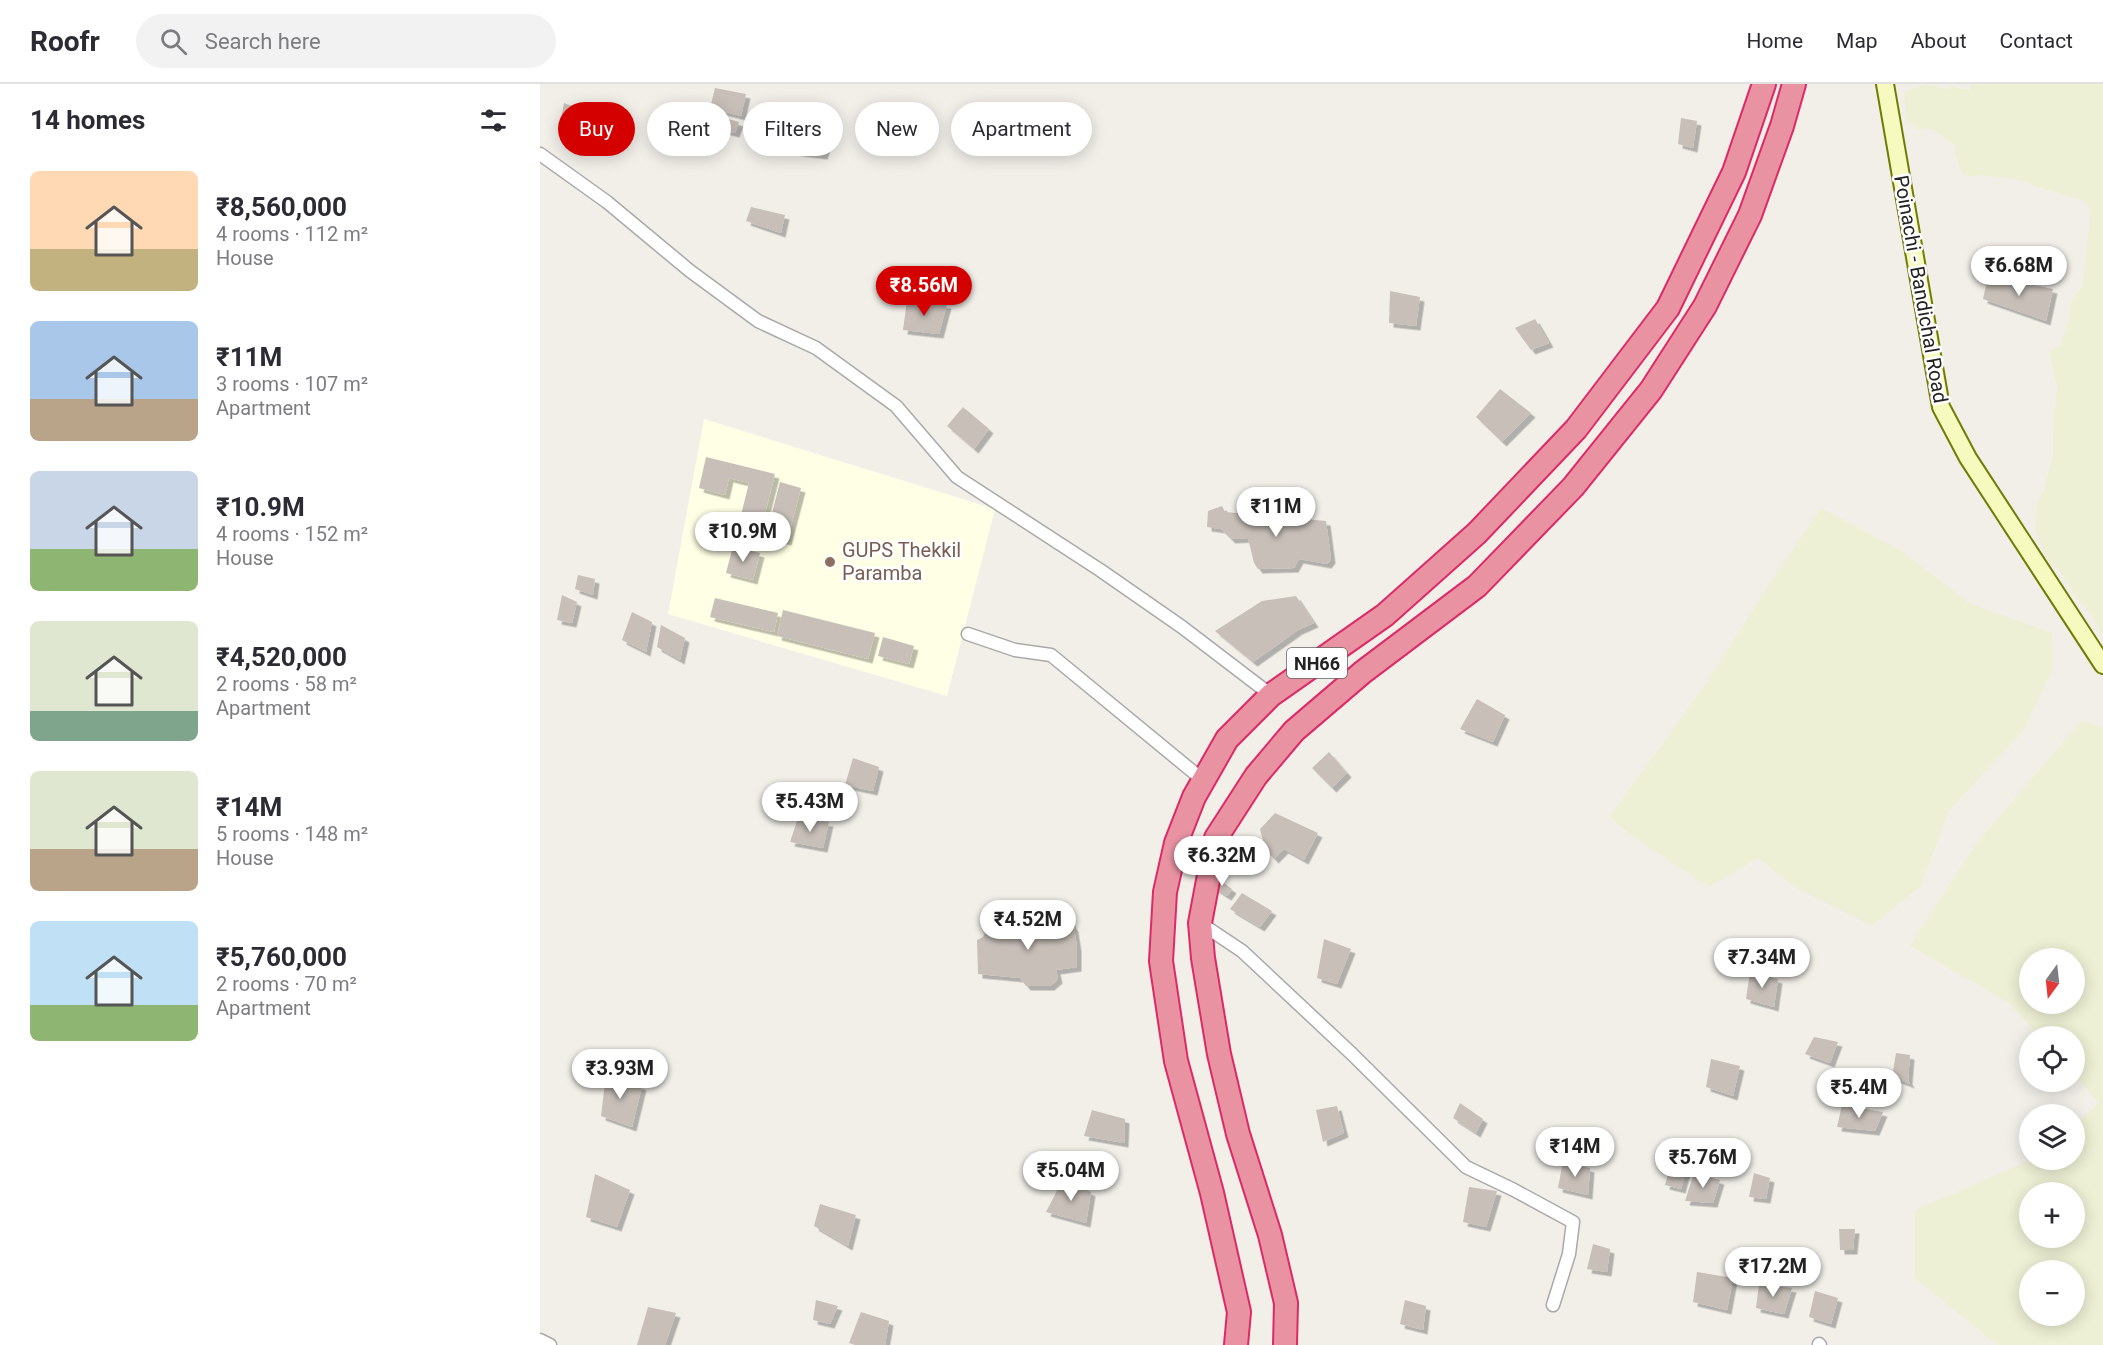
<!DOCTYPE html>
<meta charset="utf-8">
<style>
body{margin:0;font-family:Roboto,sans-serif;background:#f2f2f3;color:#2b2b33;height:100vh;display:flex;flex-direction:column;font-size:22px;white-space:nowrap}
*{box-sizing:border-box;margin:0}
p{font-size:20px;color:#7c7c81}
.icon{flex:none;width:33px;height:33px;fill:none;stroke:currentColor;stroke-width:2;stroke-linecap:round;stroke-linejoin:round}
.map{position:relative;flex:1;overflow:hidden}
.sheet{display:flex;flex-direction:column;background:#fff;width:540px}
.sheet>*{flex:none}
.top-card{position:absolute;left:18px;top:18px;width:570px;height:54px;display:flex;gap:12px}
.needle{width:39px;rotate:195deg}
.buttons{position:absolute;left:1479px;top:864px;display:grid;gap:12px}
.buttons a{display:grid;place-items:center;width:66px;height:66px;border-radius:50%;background:#fff;box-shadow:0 3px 15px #0003;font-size:30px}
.price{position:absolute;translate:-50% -51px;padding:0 14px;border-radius:21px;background:#fff;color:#222;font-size:20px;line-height:39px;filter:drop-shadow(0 2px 3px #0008)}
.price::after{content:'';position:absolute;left:50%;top:36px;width:18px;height:14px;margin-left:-9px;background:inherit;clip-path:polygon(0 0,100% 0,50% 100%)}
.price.active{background:#d40000;color:#fff}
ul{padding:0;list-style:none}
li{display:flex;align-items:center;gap:18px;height:150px;padding:0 30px}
li span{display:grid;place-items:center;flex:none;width:168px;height:120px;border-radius:9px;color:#555}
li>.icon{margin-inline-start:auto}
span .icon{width:72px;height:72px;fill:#fffc;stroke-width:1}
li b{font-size:26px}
h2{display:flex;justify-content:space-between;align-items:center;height:72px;padding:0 30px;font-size:26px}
.pill{padding:0 21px;border-radius:27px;background:#fff;box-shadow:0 3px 15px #0003;font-size:21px;line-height:54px}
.pill.active{background:#d40000;color:#fff}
header{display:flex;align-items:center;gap:36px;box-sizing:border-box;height:84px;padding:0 30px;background:#fff;border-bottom:2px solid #e1e1e2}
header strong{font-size:28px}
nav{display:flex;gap:33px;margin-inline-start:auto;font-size:21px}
.search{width:420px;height:54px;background:#f2f2f3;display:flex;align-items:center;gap:15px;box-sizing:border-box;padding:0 21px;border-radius:33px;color:#7c7c81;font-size:22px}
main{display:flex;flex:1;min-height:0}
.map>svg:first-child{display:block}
.education{fill:#ffffe5}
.farmland{fill:#eef0d5;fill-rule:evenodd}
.building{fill:#c7bfb8;filter:url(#shadow)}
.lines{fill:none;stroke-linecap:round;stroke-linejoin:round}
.street-casing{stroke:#a9a9a9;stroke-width:15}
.secondary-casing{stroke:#707d05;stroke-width:20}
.highway-casing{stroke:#dc2a67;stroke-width:26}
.street{stroke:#fff;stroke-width:12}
.secondary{stroke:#f7fabf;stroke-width:16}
.highway{stroke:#e892a2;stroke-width:22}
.education-dot{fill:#8d6e63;stroke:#fff;stroke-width:2}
.labels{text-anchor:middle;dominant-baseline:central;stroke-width:5;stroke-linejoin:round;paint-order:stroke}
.shield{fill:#fff;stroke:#646464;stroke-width:1.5}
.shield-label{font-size:18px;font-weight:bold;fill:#222}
.street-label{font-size:20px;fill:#222;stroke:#fff}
.education-label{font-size:20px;fill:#785e54;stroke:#fff;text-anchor:start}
</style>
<header>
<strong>Roofr</strong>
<div class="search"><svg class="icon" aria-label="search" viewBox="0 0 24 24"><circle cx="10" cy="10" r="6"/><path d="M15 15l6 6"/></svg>Search here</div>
<nav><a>Home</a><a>Map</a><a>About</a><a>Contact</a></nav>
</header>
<main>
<section class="sheet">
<h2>14 homes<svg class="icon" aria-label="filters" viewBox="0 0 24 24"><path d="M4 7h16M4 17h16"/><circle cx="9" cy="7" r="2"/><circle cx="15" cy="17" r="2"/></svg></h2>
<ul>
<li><span style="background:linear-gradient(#ffd9b3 65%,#c2b280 0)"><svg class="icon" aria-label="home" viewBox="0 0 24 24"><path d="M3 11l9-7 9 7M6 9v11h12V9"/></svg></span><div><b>₹8,560,000</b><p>4 rooms · 112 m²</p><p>House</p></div></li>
<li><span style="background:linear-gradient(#a9c7e8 65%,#b9a48a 0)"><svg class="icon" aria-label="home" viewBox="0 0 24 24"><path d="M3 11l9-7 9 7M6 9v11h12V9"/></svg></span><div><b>₹11M</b><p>3 rooms · 107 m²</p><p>Apartment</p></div></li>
<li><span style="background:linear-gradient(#c9d6e8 65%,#8fb573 0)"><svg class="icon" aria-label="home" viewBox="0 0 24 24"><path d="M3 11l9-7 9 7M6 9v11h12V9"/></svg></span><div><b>₹10.9M</b><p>4 rooms · 152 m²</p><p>House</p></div></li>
<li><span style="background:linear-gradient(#dfe7d0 75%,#7fa58c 0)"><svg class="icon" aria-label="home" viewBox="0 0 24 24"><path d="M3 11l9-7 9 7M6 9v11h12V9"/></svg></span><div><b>₹4,520,000</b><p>2 rooms · 58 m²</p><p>Apartment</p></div></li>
<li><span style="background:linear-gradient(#dfe7d0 65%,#b9a48a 0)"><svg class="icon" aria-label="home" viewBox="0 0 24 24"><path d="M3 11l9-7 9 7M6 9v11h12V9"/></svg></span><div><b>₹14M</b><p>5 rooms · 148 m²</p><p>House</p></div></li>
<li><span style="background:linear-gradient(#bfe0f5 70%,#8fb573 0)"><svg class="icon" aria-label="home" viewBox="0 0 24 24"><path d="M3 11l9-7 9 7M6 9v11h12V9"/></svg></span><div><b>₹5,760,000</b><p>2 rooms · 70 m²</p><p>Apartment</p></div></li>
</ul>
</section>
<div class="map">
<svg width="1563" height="1261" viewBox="0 0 1563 1261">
<defs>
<filter id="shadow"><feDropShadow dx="4.5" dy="4.5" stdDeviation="0" flood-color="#0004"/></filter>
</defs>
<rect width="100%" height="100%" fill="#f2efe9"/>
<!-- education -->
<path class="education" d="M164,335L455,425L407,612L128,530Z"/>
<!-- farmland -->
<path class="farmland" d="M1386,0L1407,5L1410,2L1429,6L1431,0H1563V551L1551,531L1536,513L1519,486L1507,476L1495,446L1497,418L1503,408L1513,372V343L1517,304L1509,267L1520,261L1530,232V222L1536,209L1542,203L1550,134L1549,124L1546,117L1503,105L1476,95L1438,91L1425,93L1419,84L1414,60L1392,45H1377L1365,34L1366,23L1364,14L1366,7Z
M1281,424L1361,466L1429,519L1512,549V587L1483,647L1408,728L1381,802L1332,842L1256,804L1218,774L1169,803L1092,752L1069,733L1170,594L1231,497Z
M1542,636L1563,644V1261H1457L1375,1194V1126L1491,1076H1534L1535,1040L1559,1019L1535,992L1534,952H1499L1469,919L1370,862L1435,761ZM1490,874H1534V920H1490ZM1490,1108H1534V1154H1490ZM1490,1186H1534V1232H1490Z"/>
<!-- building -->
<path class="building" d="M175,4L206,10L201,32L170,24Z
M24,19L45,27L40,51L19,47Z
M178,32L199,38L195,49L179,45Z
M1141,34L1157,37L1153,64L1138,60Z
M418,36L439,44L437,65L413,57Z
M260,51L288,56L283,71L258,68Z
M211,123L245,131L241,149L206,137Z
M1448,192L1513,205L1506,237L1443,215Z
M850,207L880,213L876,242L849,239Z
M367,216L407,220L399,250L363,246Z
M995,235L1009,259L991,266L975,244Z
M960,305L991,329L962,358L936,333Z
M423,323L449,345L434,365L407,342Z
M166,373L235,390L221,445L199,439L209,399L189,394L185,411L159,404Z
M240,398L261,404L247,457L226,452Z
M682,422L685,428L786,437L791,475L787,480L759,475L754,484L718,485L714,479L708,454L691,455L681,445L667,443L668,427Z
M193,462L220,469L213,496L186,489Z
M38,491L55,495L53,511L35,505Z
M22,511L37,518L32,539L17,536Z
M756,512L774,539L758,546L713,578L675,547L722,517Z
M175,514L238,529L234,548L170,533Z
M243,526L335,549L328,575L237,552Z
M92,528L112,538L106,568L82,556Z
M121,541L145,554L140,576L117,563Z
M343,553L374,562L369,580L338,572Z
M937,615L965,631L953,658L920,645Z
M789,668L807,689L792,704L772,684Z
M313,674L339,683L333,707L305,701Z
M735,729L778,749L764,776L744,765L734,775L725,765L720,745Z
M258,734L289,738L283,764L250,758Z
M677,794L692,805L687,812L671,802Z
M702,809L732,827L720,843L690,825Z
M529,835L534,844L537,863V883L516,886L518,895L510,902H486L480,894L438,890L437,856L443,853L449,840Z
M784,855L811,865L797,900L777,894Z
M1210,888L1238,895L1234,923L1206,915Z
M1274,953L1298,958L1290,979L1265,970Z
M1356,969L1370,971L1368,996L1370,1000L1352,993Z
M1171,975L1200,982L1193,1012L1166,1003Z
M66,990L102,1002L92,1043L61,1032Z
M920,1019L943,1035L936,1049L913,1034Z
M1302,1021L1343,1028L1335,1047L1297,1043Z
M797,1022L804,1049L783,1058L776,1026Z
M552,1026L585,1035L584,1059L544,1052Z
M1023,1077L1050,1084L1048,1111L1018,1104Z
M1131,1080L1147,1083L1141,1105L1125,1101Z
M1154,1089L1180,1096L1173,1119L1145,1117Z
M1214,1089L1230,1094L1226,1115L1209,1113Z
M55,1090L90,1106L77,1143L46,1133Z
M523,1095L551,1108L546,1139L506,1128Z
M929,1103L957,1107L946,1143L923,1138Z
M280,1120L316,1131L308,1162L274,1142Z
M1299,1145H1315L1313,1166H1300Z
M1053,1160L1070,1165L1067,1188L1047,1185Z
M1157,1188L1193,1194L1187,1226L1153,1218Z
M1219,1200L1252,1204L1244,1230L1216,1224Z
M1275,1207L1298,1214L1291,1240L1269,1233Z
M276,1216L298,1222L290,1240L273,1236Z
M865,1216L886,1222L883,1246L860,1240Z
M108,1223L136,1229L125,1261H97Z
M321,1228L349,1237L345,1261H315L309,1259Z"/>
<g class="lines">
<!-- street casing -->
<g class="street-casing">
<path id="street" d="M0,70L67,118L150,187L218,237L276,264L356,322L417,393L560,486L642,543L731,611
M428,550L475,566L511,571L663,696
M660,839L702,867L812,970L926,1083L974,1106L1033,1138L1029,1170L1013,1221
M0,1256L10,1261
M1279,1260L1280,1261"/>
</g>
<!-- secondary casing -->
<g class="secondary-casing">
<path id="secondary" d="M1345,0L1401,323L1428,374L1563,581"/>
</g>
<!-- highway casing -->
<g class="highway-casing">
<path id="highway" d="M696,1261L699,1228L672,1109L636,977L621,877L625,808L636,759L654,713L687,655L731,611L845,531L937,449L1036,345L1128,224L1194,88L1224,0
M745,1261L746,1219L730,1151L698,1050L679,970L663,874L660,839L676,754L716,692L754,647L823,588L937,502L1033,403L1111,306L1165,222L1210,131L1242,42L1254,0"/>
</g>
<!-- street -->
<use href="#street" class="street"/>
<!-- secondary -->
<use href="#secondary" class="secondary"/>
<!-- highway -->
<use href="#highway" class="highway"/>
</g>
<!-- markers -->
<circle class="education-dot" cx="290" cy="478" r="6"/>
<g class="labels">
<!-- shield labels -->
<rect class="shield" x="747" y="564" width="60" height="30" rx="4.5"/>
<g class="shield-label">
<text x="777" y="579">NH66</text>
</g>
<!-- street labels -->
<g class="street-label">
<text transform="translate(1381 205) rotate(80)">Poinachi - Bandichal Road</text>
</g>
<!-- education labels -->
<g class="education-label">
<text x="302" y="466">GUPS Thekkil<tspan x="302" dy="23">Paramba</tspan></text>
</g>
</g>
</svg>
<div class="buttons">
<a><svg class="needle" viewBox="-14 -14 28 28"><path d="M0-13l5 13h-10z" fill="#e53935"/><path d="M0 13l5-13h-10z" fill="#7c7c81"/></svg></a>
<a><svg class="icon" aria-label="locate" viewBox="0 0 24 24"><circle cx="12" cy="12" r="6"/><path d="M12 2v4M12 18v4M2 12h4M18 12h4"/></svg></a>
<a><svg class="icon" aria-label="layers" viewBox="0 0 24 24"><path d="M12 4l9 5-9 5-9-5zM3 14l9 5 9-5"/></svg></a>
<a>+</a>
<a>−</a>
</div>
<b class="price" style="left:1479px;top:213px">₹6.68M</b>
<b class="price active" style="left:384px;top:233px">₹8.56M</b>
<b class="price" style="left:736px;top:454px">₹11M</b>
<b class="price" style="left:203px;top:479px">₹10.9M</b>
<b class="price" style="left:270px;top:749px">₹5.43M</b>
<b class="price" style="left:682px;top:803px">₹6.32M</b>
<b class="price" style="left:488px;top:867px">₹4.52M</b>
<b class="price" style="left:1222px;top:905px">₹7.34M</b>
<b class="price" style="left:80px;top:1016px">₹3.93M</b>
<b class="price" style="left:1319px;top:1035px">₹5.4M</b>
<b class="price" style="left:1035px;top:1094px">₹14M</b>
<b class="price" style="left:1163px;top:1105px">₹5.76M</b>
<b class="price" style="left:531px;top:1118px">₹5.04M</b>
<b class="price" style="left:1233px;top:1214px">₹17.2M</b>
<div class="top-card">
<a class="pill active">Buy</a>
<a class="pill">Rent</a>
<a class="pill">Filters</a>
<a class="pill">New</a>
<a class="pill">Apartment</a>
</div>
</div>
</main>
